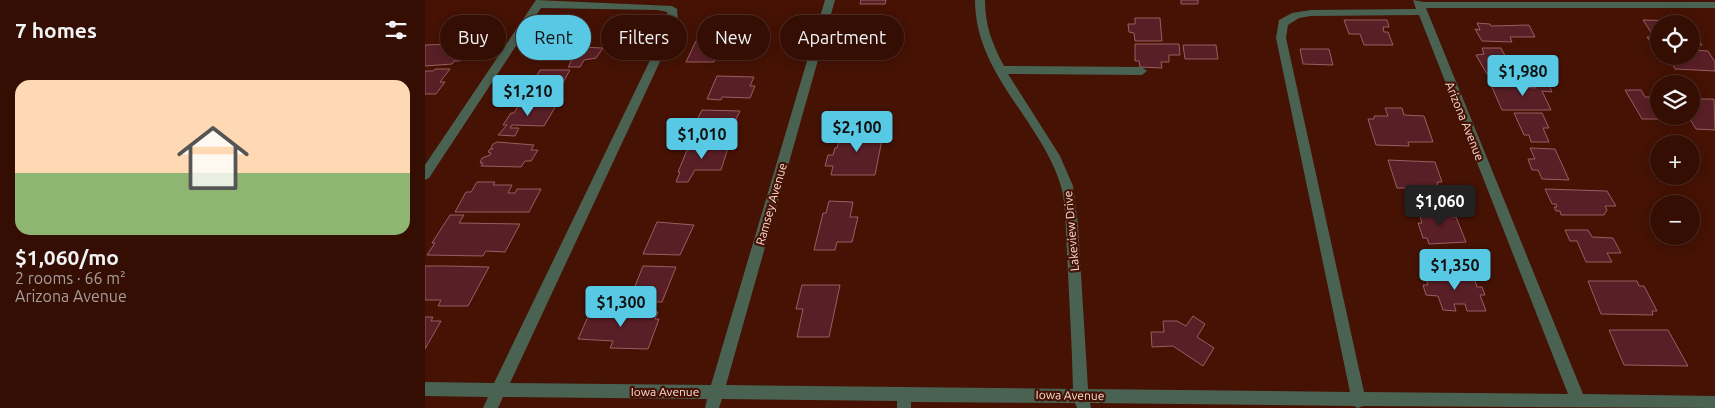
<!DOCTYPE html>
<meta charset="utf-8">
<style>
body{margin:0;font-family:Ubuntu,sans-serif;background:#3f1c12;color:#f1f3f6;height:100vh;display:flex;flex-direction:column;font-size:19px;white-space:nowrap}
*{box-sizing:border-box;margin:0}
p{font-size:16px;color:#a99c9a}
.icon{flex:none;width:28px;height:28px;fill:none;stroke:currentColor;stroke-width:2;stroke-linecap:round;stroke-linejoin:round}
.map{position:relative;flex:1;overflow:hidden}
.panel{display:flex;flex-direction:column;background:#340e03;width:425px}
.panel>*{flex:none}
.banner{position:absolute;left:15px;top:15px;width:475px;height:45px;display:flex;gap:10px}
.buttons{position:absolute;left:1225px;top:15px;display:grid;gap:10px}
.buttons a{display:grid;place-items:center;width:50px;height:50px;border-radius:50%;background:#340e03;box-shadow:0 2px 12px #0003,0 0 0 1px #4e2e25;font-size:25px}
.price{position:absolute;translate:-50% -42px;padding:0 11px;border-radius:5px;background:#58c9e4;color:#111;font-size:16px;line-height:32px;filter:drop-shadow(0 1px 2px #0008)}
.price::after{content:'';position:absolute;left:50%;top:30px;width:15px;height:11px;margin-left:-8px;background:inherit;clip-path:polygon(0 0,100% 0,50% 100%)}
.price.active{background:#222;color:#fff}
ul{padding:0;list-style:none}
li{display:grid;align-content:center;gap:10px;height:265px;padding:0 15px}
li span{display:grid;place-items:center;height:155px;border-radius:15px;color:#555}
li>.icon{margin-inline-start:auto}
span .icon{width:90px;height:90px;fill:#fffc;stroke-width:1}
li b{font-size:21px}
h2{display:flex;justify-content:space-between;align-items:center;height:60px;padding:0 15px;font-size:21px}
.chip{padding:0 18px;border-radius:22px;background:#340e03;box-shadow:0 2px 12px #0003,0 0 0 1px #4e2e25;font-size:18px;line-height:45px}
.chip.active{background:#58c9e4;color:#111}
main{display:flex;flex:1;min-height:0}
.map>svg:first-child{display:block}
.building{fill:#591f26;stroke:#9b5d61}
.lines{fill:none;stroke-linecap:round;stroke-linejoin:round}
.minor{fill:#4a6252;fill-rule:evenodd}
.labels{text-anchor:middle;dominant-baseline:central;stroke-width:4.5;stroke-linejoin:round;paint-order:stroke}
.street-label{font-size:12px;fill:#fadfd7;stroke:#451204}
</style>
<main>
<section class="panel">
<h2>7 homes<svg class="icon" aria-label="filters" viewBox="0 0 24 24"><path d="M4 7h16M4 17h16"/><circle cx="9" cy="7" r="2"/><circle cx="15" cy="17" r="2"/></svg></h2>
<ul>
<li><span style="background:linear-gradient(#ffd9b3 60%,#8fb573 0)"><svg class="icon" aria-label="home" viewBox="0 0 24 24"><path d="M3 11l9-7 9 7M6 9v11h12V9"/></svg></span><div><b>$1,060/mo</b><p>2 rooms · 66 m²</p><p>Arizona Avenue</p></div></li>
</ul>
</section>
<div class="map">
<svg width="1290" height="408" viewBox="0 0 1290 408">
<rect width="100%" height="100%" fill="#451204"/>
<!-- building -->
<path class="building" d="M436,0H461L460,4H435Z
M756,0H773V4H756Z
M710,18H735L737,41H710L709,33L704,32L703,24H710Z
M63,19L52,36H18L30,20Z
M919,20H962L964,27H958L959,32H963L968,45H939L935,34H924Z
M1218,20L1256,21L1258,24H1234V45L1227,44L1222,37H1229Z
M1052,23L1065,24L1066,26L1104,25L1110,37H1085L1087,42L1057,41L1050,29L1055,30Z
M1266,35H1270L1277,45H1266Z
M134,41H150L148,44H156L154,47L178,48L171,58L159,60L155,67H143L147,60L127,59L129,57H124Z
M271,41H298L289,62H261Z
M28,44L26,46H40L38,49H43L35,61H29L27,64L0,66V45Z
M710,44H754L755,55H744V62H736L737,68L715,67L714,61H710Z
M758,45H791L793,59H760Z
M1057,48H1076L1088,71H1081L1082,74H1062L1051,55L1059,54Z
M875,49H904L908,65L878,64Z
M1266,50L1283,51L1290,62V71L1250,69L1247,63L1239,62L1236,56H1266Z
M10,69H25L15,82H20L11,94H0V71H8Z
M115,70H145L128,100H97Z
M292,76L329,77L325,86H330L325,98L297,97L296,100L282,99Z
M1108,81H1122L1127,92L1117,91L1126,110H1077L1066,85L1111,88Z
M1200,90H1216L1220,97H1226L1234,111L1229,112L1233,119H1217Z
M1270,99H1289L1290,130L1271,129L1263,116H1266V102H1272Z
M95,103L132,104L119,126L87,125L85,128H94L90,136L73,135L82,125H78L86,113H89Z
M960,108H977L979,115L999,116L1008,142H983L984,146L951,145L943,119H949V116H963Z
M277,110L315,111L305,132L266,131Z
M1089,113H1117L1124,128H1118L1124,142H1106L1104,135H1099Z
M459,129L450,175H406L408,166H400L403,155H408L410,148H412L417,130Z
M72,142L109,145L106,150H113L106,161H100L96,167L56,166L58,163H55L57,158L65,155L66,153L63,152L65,149H68L66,148L68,144Z
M265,143L304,145L296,170H270L263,182H251L255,172H253Z
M1105,148L1130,149L1144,180L1117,179L1113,170H1107L1103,159H1110Z
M963,160L1010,162L1017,182H1012L1016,196H986L984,188H972Z
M52,182H70L68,185H87L83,193H90L92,189H116L104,212H30L41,192H46Z
M1120,189L1182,191L1191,206H1180L1182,210L1179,215H1136L1135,211H1131L1129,207H1132L1131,204H1127Z
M404,201L428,202L425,217H433L427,242H412L410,250H389L398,213H401Z
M993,209L1025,210L1027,217H1031L1041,242L1004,244L1002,238H998L993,223H997Z
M25,215H39L34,223L95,224L80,252L61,251L58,256L2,255L10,243H7Z
M232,222L269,225L255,255L218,254Z
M1140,230H1163L1167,237L1188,238L1196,253H1182L1187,262H1161L1152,241H1145Z
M0,266H23L64,267L43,306H13L16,300H0Z
M218,266L251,267L237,302L204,301Z
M1000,274L1048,275L1052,287H1057L1060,295H1055L1061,311H1042L1040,304H1029L1031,311L1018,310L1013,296L1001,295L998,285H1003Z
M1163,281H1212L1214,286H1219L1232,311H1227L1228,315L1176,314Z
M377,285H415L404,337H372L378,309H371Z
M166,310L233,312L230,319H234L223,349L185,348L188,341L153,339Z
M768,316L780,324L772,337L789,348L778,366L748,346L727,347L726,332H739L738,321H752L761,326Z
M0,317H8L6,321H16L0,349Z
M1184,330H1243L1263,366L1199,365Z"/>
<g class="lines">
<!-- minor -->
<path class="minor" d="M111,0L247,6L252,9L253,23L85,383L286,385L400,0H410L301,385L648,389C647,343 644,298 642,252C640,229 642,202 634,180C612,117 550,72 550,0H560C560,26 567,43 579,66L717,67L722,71L717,75L583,74L635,156L648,186L653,225L663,389L925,392L851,38L854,20L867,13L886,10L991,9L988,0L999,2H1290V8H1001L1158,394L1290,396V408L938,406L933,408L929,406L665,403L666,408H652L650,403L486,402V408H472V401L297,399L294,408H280L282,399L78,397L73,408H58L63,397L0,396V382L69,383L243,23L242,12L233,10L116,8L4,178L0,180V165ZM994,15L1143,394L939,392L861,38L863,25L874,18L886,16Z"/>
</g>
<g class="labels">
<!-- street labels -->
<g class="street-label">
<text transform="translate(1040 121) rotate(68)">Arizona Avenue</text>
<text transform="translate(346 204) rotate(-74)">Ramsey Avenue</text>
<text transform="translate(646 231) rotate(-95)">Lakeview Drive</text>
<text x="240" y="391">Iowa Avenue</text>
<text transform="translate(645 395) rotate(1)">Iowa Avenue</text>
</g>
</g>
</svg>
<div class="buttons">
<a><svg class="icon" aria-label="locate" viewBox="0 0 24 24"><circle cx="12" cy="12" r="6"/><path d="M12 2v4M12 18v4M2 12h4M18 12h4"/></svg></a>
<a><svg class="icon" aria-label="layers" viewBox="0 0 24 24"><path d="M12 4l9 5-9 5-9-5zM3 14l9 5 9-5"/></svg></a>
<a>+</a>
<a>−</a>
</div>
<b class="price" style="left:1098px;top:97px">$1,980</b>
<b class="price" style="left:103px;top:117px">$1,210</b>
<b class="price" style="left:432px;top:153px">$2,100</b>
<b class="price" style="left:277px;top:160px">$1,010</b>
<b class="price active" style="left:1015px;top:227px">$1,060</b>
<b class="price" style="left:1030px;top:291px">$1,350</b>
<b class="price" style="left:196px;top:328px">$1,300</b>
<div class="banner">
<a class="chip">Buy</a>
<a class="chip active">Rent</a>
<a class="chip">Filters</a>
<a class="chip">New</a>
<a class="chip">Apartment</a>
</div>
</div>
</main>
